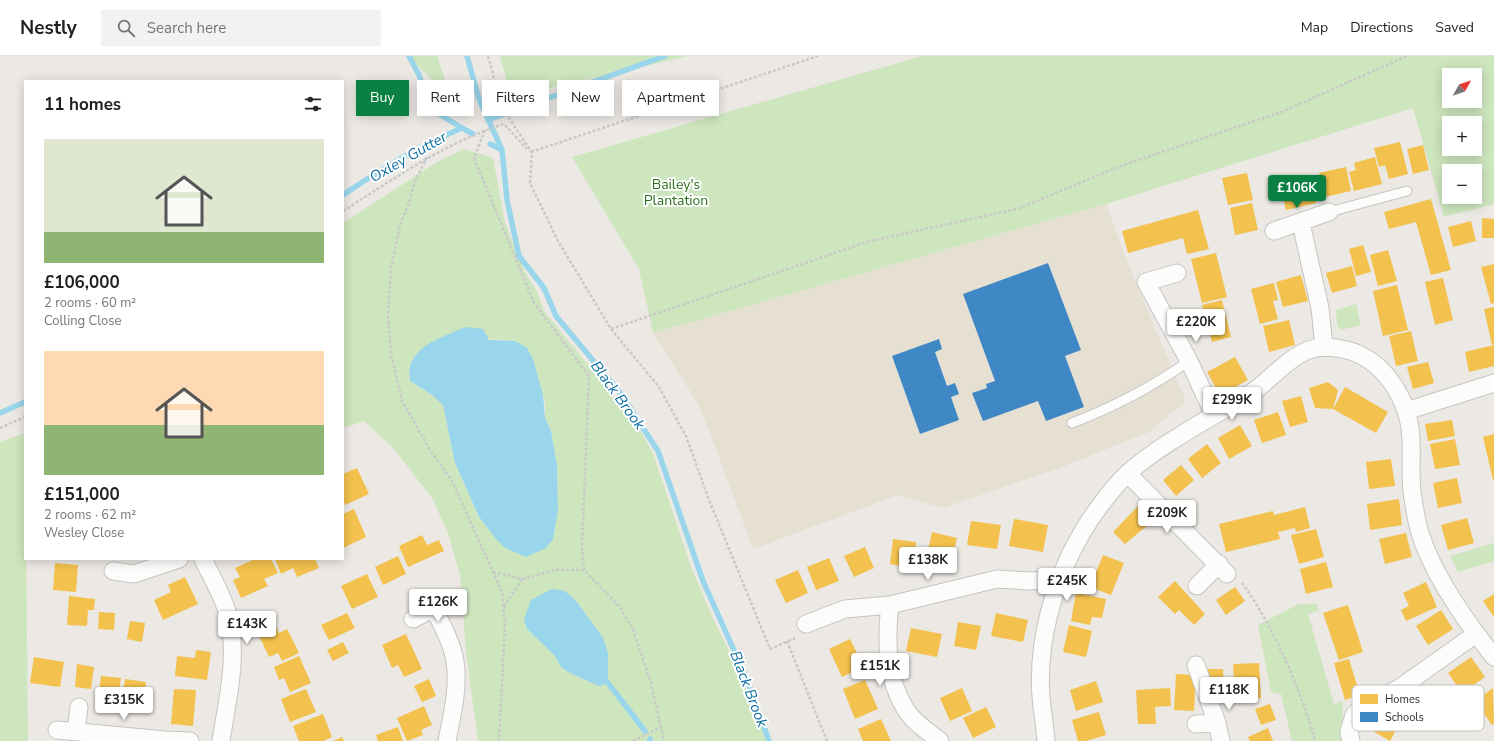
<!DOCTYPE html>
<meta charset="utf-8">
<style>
body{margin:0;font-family:"Nunito Sans",sans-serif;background:#f2f2f2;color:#202124;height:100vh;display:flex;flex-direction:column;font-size:15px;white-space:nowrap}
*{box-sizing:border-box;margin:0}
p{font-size:13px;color:#757577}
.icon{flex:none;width:22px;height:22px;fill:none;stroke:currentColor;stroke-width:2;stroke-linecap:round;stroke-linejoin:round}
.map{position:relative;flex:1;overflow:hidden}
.drawer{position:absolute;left:24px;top:24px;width:320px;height:480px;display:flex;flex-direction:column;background:#fff;border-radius:0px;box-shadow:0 2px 10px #0003}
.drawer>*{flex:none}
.top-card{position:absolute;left:356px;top:24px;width:380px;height:36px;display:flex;gap:8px}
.needle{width:26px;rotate:50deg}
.tools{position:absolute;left:1442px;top:12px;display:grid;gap:8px}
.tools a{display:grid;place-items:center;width:40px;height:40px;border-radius:0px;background:#fff;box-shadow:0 2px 10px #0003;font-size:20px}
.price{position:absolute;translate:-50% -34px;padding:0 9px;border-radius:4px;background:#fff;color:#222;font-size:13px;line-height:26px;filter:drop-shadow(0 1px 2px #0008)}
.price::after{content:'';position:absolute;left:50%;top:24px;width:12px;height:9px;margin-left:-6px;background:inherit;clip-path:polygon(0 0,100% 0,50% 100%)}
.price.on{background:#0b8043;color:#fff}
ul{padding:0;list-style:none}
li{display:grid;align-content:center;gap:8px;height:212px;padding:0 20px}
li span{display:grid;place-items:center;height:124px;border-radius:0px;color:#555}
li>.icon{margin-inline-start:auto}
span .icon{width:72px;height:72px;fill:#fffc;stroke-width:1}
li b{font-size:17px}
h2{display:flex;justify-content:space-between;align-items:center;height:48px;padding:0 20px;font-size:17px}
.pill{padding:0 14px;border-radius:0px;background:#fff;box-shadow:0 2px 10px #0003;font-size:14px;line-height:36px}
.pill.on{background:#0b8043;color:#fff}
header{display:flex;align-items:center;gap:24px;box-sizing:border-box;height:56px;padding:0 20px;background:#fff;border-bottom:1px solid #e0e0e0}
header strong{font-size:19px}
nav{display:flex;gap:22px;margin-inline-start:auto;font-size:14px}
.search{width:280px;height:36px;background:#f2f2f2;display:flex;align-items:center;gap:10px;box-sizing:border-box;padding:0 14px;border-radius:0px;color:#757577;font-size:15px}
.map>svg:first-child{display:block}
.education{fill:#e6e0d3}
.green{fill:#cee6be;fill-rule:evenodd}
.water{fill:#99d6ec}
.homes{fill:#f2c14e}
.schools{fill:#3f88c5}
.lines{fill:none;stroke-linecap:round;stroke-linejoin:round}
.stream{stroke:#99d6ec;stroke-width:5.5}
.lane-casing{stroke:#c5c4c5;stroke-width:11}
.street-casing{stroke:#c5c4c5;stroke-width:19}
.path{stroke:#c9c9c8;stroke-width:2.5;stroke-dasharray:3 2;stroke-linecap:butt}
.lane{stroke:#fcfcfb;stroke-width:9}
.street{stroke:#fcfcfb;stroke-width:17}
.labels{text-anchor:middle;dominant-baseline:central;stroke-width:4;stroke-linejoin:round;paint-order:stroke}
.park-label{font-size:14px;fill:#2c6e1b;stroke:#fff}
.water-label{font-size:15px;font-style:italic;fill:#0d6fa3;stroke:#fff}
.key{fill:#fff;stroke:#c0c0c0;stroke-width:1}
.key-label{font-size:11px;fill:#2e2e2e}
</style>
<header>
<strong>Nestly</strong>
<div class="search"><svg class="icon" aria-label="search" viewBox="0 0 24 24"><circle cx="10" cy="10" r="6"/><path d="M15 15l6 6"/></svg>Search here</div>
<nav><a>Map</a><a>Directions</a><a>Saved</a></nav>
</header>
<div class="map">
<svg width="1494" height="685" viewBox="0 0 1494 685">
<rect width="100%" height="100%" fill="#ece8e4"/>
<!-- education -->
<path class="education" d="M1106,148L1132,218L1186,345L1149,376L1057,413L943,452L898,439L753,493L700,351L653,277Z"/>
<!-- green -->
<path class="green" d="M408,0H437L451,42Z
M500,0H688L511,41Z
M922,0H1494V148L1444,161L1413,52L1106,148L653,277L639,213L572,101ZM1449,19H1475V45H1449ZM1449,67H1475V93H1449ZM1449,115H1475V141H1449Z
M465,93L493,102L505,167L525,216L537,236L544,255L636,367L653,397L690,508L711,558L741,620L766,685H478L466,596L460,519L448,477L432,442L394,393L364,365L343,372V167L437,106ZM447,280L515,285L533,303L545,347V362L551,375L557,409L558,454L526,501L505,492L479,462L455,407L443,349L432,339L410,325C405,298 425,289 447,280ZM577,546L603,582L589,626L570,617L561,611L554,599L527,573Z
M1356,248L1361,269L1341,274L1337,268L1336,254Z
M25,377L28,685H0V386Z
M1494,487V505L1458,516L1450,500Z
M1299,548H1316L1319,554L1308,558L1334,648L1342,645L1344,685H1292L1281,638L1271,636L1258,569Z"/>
<!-- water -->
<path class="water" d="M465,271L483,273L489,284L515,285L527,292L533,303L543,339L545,362L551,375L557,409L558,454L553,483L546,492L526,501L505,492L496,483L479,461L455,407L443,349L432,339L410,325C404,291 440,283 465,271Z
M552,533L565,535L577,546L603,582L608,597V627L599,630L570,617L561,611L554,599L527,573L524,563L531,544Z"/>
<!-- homes -->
<path class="homes" d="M1400,86L1408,118L1389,123L1385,109L1379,111L1374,92Z
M1423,89L1429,114L1413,118L1407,93Z
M1375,101L1382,128L1354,135L1349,116L1356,114L1354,107Z
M1346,111L1351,135L1325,141L1319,117Z
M1247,117L1253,144L1228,149L1222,122Z
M1295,122L1297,132L1312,129L1316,147L1286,154L1279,125Z
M1431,143L1451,214L1431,219L1416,166L1389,173L1384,156Z
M1252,147L1258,174L1235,179L1230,152Z
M1198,154L1209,193L1187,198L1183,182L1128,197L1122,175Z
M1482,162L1494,163V182H1482Z
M1471,165L1476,185L1453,191L1448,171Z
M1363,189L1371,216L1356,220L1349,193Z
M1388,194L1397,225L1378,230L1370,199Z
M1216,197L1227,241L1202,247L1191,203Z
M1494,208V247L1491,248L1481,211Z
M1352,210L1357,230L1332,237L1326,217Z
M1301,219L1308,245L1283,251L1276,226Z
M1443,222L1453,264L1435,269L1425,226Z
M1274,227L1278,244L1273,245L1278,263L1260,268L1251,233Z
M1397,229L1408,274L1383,280L1373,235Z
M1222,244L1231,281L1212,286L1202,249Z
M1494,251V288L1492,289L1484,253Z
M1289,264L1295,289L1269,296L1263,270Z
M1411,275L1418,305L1396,310L1389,280Z
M1494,289V310L1469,316L1465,296Z
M1235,301L1248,324L1220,339L1207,316Z
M1428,306L1434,327L1413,333L1407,311Z
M1328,326L1338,334L1333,353L1315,352L1309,332Z
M1345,331L1388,356L1376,377L1333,353Z
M1301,340L1308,366L1290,371L1282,345Z
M1278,356L1286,379L1262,387L1254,364Z
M1452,364L1455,380L1428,385L1425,368Z
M1240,369L1252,390L1229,403L1218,382Z
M1494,378V424H1493L1483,381Z
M1455,383L1460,409L1435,413L1430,388Z
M1207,388L1221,407L1202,422L1188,403Z
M1391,403L1395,430L1369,433L1366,406Z
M1181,409L1194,424L1176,440L1163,424Z
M357,412L369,438L345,449L343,443V418Z
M1457,422L1462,447L1438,452L1433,427Z
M1399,443L1402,469L1370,474L1367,448Z
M1141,447L1155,463L1125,488L1113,476Z
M1305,451L1310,472L1296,476L1295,472L1278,476L1280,483L1226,496L1219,468L1273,455L1274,459Z
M354,453L366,481L343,492V458Z
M1467,462L1474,487L1448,494L1441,469Z
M1014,463L1048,469L1043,496L1009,490Z
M971,465L1001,469L997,493L967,489Z
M1316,473L1324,501L1299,508L1291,479Z
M932,476L957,482L951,509L926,503Z
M1406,477L1412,501L1385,508L1379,483Z
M422,479L427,489L439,484L444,495L408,511L399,490Z
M893,483L916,486L913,512L890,508Z
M865,491L874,512L854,521L844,500Z
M1103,499L1124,507L1111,539L1090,531Z
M398,500L406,518L383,529L375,511Z
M829,502L839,525L816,534L807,511Z
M255,503H271L278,517L264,523L268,530L241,542L233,524L240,521L235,512Z
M275,503H315L319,512L297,521L293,512L281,518Z
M1326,506L1333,531L1306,538L1300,513Z
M55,507L78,509L76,536L53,534Z
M798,514L808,537L786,547L775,524Z
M367,518L378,541L352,553L341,530Z
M185,521L198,548L163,564L154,544L171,536L168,529Z
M1175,525L1205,558L1194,569L1179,554L1175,558L1158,541Z
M1426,526L1437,551L1406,565L1401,554L1409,550L1403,537Z
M1235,531L1245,545L1226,559L1216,544Z
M1076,537L1106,543L1102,562L1092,561L1090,569L1071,565Z
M1494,538V561L1483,545Z
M69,540L95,543L94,554H88L87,570L67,569Z
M1348,549L1363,596L1339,604L1323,557Z
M1441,554L1453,573L1428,589L1416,570Z
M99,556L115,557L114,574L98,573Z
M347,557L355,572L329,584L321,569Z
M996,557L1028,564L1023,586L991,580Z
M272,563L279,577L287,573L299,597L282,605L278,597L269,601L255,571Z
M130,565L145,567L142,586L127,583Z
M958,566L981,570L976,594L954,590Z
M1069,569L1092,575L1086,601L1063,596Z
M911,572L942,578L937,601L906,595Z
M406,578L422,613L404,621L398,609L392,612L382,589Z
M850,583L864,611L842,621L829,593Z
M343,586L349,597L333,605L327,594Z
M196,594L211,596L207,624L175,620L177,600L195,602Z
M299,600L311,627L290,636L284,622L279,624L274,611Z
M34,601L64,606L60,631L30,627Z
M1471,601L1485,621L1462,637L1448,617Z
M1349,603L1360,639L1345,644L1334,607Z
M1259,607L1261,642L1242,643L1241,626H1234L1233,608Z
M77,608L94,611L91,633L75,631Z
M1203,613H1223L1224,647L1203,648Z
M1176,618L1196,619L1194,655L1174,654Z
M101,620L121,622L118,643L111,642V649L98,647Z
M125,623L146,626L143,645L138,644L136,651L121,648Z
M429,623L436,640L422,646L414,630Z
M865,624L878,653L855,663L843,633Z
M1096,625L1103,646L1076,655L1070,634Z
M962,632L972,655L950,665L940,642Z
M1170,632L1171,650L1155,651L1156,668H1138L1136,634Z
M1493,632L1494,668L1492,669L1475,645Z
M174,633L196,634L193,670L171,668Z
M306,633L316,656L290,666L281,643Z
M1270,648L1276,664L1261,669L1255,653Z
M424,650L432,669L421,674L423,679L407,685L397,662Z
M986,651L996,671L973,682L963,662Z
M1383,651L1403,662L1390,685L1371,674Z
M1099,656L1106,679L1086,685H1078L1072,664Z
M323,658L332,681L323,685H299L293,670Z
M881,663L891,685H863L858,673Z
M398,671L403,685H378L376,679Z
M1268,672L1273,685H1250L1248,681Z
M342,681L344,685H333Z"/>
<!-- schools -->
<path class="schools" d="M1048,207L1081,294L1065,300L1084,351L1046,365L1038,345L983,365L972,337L987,332L986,328L995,325L963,238Z
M939,283L942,293L935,296L947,330L955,327L959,338L951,341L959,364L920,378L892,300Z"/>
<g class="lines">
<!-- stream -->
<path class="stream" d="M409,0L419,19L426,41L434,55L462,72
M467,0L479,43L502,94L507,144L519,200L544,232L556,260L621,338L658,395L703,525L746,621L769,685
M488,64L665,0
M490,88L502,94
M343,139C381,113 419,90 462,72L473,78
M0,357L25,346
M608,627L645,675
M650,683V685"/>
<!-- lane casing -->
<g class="lane-casing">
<path id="lane" d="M1329,156L1407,135
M1072,367C1114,351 1152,331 1189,305"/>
</g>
<!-- street casing -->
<g class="street-casing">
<path id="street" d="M1301,167L1320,252L1324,291
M1274,175L1329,156
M1177,217L1146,226L1189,305L1214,359
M1406,355L1494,327
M1128,418L1227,518
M203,503C212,522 224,541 229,562C238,603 227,645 221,685
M113,515L134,518L179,503
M1197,530L1219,508
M890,549C886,584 886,623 906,654C914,667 929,676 940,685
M434,553C442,569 452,587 455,605C459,632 452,659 447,685
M413,563L449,544
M806,568L845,553L890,549L997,523L1029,525L1059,524
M1196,609L1217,667L1196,668
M1217,667L1221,685
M57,674L165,684L190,685
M76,675L79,651
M1046,685C1045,670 1042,655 1041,640C1037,589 1053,527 1079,482C1090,462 1111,433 1128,417C1166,384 1212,362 1254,335C1271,323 1285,305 1304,296C1323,287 1352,292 1369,304C1386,315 1400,336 1406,355C1415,381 1409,410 1412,436C1414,449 1416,464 1420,477C1433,519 1467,567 1494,601
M1351,685L1349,676L1354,659L1365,648L1398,633L1476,578"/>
</g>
<!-- path -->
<path class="path" d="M488,0L502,51L532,97L530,127L558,185L611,273L659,331L686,380L707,439L770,593L795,582
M485,74L474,102L534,247L589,320L582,491L584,514L618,549L632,571L651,627L661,671
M531,96L818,0
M427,101L415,125L410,144L400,169L391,212L388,261L391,298L402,345L430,394L452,425L502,536L505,568L499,685
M343,155C395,122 445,87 504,68L527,93
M611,273L870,185L1017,153L1126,108L1282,56L1407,0
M0,372L25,361
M493,516L522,523L556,514H584
M1242,527C1273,569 1301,634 1315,685
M504,551L522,523
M787,585L827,685
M633,685L661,671L664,685"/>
<!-- lane -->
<use href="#lane" class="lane"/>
<!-- street -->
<use href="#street" class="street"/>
</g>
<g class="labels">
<!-- park labels -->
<g class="park-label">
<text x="676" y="128">Bailey's<tspan x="676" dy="16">Plantation</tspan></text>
</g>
<!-- water labels -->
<g class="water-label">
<text transform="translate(408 101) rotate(-30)">Oxley Gutter</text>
<text transform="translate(618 339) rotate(54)">Black Brook</text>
<text transform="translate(749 633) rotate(69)">Black Brook</text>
</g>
</g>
<!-- legend -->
<rect x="1352" y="629" width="132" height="46" rx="6" class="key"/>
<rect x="1360" y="638" width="18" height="10" fill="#f2c14e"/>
<rect x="1360" y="656" width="18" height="10" fill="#3f88c5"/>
<g class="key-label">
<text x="1385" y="647">Homes</text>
<text x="1385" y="665">Schools</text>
</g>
</svg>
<div class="tools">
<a><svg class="needle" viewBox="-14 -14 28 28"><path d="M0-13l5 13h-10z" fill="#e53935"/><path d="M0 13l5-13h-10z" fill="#757577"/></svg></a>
<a>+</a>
<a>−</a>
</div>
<b class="price on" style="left:1297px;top:153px">£106K</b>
<b class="price" style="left:1196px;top:287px">£220K</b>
<b class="price" style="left:1232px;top:365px">£299K</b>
<b class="price" style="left:1167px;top:478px">£209K</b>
<b class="price" style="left:928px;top:525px">£138K</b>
<b class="price" style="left:1067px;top:546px">£245K</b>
<b class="price" style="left:438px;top:567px">£126K</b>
<b class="price" style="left:247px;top:589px">£143K</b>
<b class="price" style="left:880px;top:631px">£151K</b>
<b class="price" style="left:1229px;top:655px">£118K</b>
<b class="price" style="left:124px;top:665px">£315K</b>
<div class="top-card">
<a class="pill on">Buy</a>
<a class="pill">Rent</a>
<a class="pill">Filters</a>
<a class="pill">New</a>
<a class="pill">Apartment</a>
</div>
<section class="drawer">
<h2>11 homes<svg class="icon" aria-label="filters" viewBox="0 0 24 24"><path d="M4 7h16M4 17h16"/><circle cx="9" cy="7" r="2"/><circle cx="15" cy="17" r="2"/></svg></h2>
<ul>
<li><span style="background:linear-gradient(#dfe7d0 75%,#8fb573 0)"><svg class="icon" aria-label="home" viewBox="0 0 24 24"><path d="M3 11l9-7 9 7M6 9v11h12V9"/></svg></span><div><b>£106,000</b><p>2 rooms · 60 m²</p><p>Colling Close</p></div></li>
<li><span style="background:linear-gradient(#ffd9b3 60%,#8fb573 0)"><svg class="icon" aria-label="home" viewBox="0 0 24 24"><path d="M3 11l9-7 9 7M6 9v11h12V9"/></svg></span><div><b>£151,000</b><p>2 rooms · 62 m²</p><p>Wesley Close</p></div></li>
</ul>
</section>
</div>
